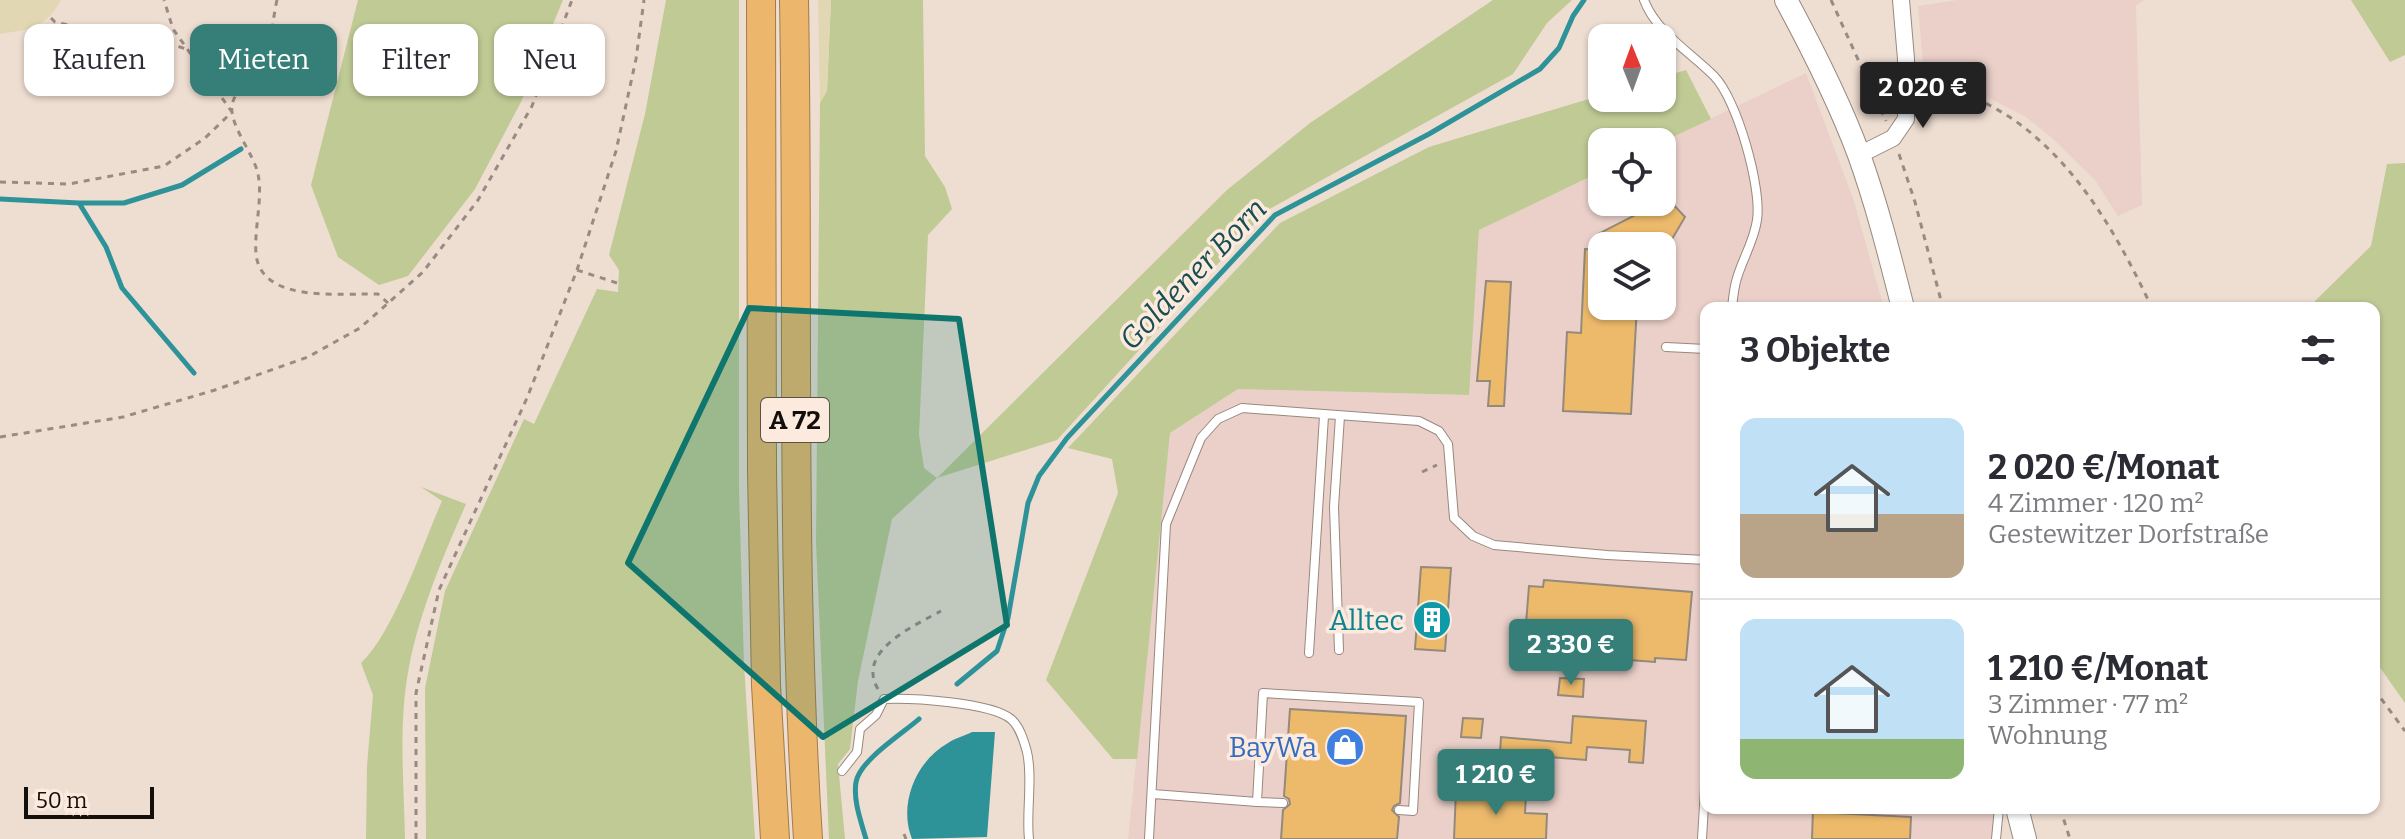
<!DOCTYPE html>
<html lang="de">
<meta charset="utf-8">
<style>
body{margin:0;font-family:Bitter,serif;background:#f2f2f3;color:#2b2b33;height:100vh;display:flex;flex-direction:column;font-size:30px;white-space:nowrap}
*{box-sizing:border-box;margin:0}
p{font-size:26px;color:#7c7c81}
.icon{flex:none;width:44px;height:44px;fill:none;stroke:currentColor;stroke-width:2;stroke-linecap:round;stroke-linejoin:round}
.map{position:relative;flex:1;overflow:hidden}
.details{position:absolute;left:1700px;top:302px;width:680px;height:512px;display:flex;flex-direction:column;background:#fff;border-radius:16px;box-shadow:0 2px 6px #0004}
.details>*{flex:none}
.banner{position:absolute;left:24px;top:24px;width:760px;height:72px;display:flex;gap:16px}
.needle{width:52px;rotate:359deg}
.controls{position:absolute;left:1588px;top:24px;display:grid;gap:16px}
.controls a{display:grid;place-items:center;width:88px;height:88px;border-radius:16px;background:#fff;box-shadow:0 2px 6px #0004;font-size:40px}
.scale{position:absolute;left:24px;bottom:20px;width:130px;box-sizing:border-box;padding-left:8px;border:4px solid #150f0b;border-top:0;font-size:22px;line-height:28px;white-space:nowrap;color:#150f0b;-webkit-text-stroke:6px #fceade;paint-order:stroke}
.price{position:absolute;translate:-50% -68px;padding:0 18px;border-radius:8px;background:#367e78;color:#fff;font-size:26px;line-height:52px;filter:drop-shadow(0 2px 4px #0008)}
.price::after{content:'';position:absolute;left:50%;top:48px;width:24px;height:18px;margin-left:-12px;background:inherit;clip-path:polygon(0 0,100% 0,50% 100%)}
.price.on{background:#222;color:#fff}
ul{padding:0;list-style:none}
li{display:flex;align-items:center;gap:24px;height:200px;padding:0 40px}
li+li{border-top:2px solid #e1e1e2}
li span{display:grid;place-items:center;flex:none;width:224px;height:160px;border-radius:16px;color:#555}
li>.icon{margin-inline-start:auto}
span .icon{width:96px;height:96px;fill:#fffc;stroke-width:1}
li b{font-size:34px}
h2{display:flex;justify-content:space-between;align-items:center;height:96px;padding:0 40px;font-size:34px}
.pill{padding:0 28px;border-radius:16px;background:#fff;box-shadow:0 2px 6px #0004;font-size:28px;line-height:72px}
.pill.on{background:#367e78;color:#fff}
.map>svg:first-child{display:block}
.commercial{fill:#ead0c9;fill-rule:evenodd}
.green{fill:#bfca95}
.sand{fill:#e1d7b2}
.water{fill:#2e9398}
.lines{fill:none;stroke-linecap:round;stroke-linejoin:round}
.stream{stroke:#2e9398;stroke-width:5}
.building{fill:#edba6c;stroke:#948a7b;stroke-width:2}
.service-casing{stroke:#98887e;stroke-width:10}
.minor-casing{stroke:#98887e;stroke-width:18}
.secondary-casing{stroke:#98887e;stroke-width:24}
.motorway-casing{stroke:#a17c4b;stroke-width:30}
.path{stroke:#988b82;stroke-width:3;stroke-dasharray:6 6;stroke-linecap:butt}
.service{stroke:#fff;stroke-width:8}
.minor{stroke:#fff;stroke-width:16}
.secondary{stroke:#fff;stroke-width:22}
.motorway{stroke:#ecb76d;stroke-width:28}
.marked{fill:#0f766e;fill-opacity:0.2;stroke:#0f766e;stroke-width:6;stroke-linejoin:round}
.labels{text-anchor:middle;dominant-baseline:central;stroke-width:7;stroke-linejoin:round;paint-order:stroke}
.shield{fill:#fceade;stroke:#5a514a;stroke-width:2}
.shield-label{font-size:26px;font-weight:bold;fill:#150f0b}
.culture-label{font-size:28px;fill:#0d838f;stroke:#fceade;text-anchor:end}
.shop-label{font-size:28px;fill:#366cbe;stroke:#fceade;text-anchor:end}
.water-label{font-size:30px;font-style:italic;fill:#164e51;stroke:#fceade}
</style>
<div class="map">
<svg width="2405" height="839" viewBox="0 0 2405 839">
<rect width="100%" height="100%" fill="#eeddd1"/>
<!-- commercial -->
<path class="commercial" d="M1957,0H2144L2136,6L2142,205L2118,216L2095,180L2052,138L2026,117L1923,64L1918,6Z
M1806,73L1853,198L1884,308H1706V808H1993L1999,839H1128L1170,433L1238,389L1468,395L1479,230L1602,171V202H1662V142ZM1602,246H1662V306H1602Z"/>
<!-- green -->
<path class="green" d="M358,0H563L521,102L475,189L408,276L379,285L338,257L311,185Z
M666,0H739V490L744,664L755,839H426L425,688L445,591L524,419L534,424L597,289L618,292L619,270L609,255L645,114Z
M831,0H923L925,156L945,187L952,209L928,235L919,435L924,468L937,478L1227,190L1310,123L1493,0H1572L1547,23L1513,74L1266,211L1057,440L937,478L892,519L858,681L850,749L838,764L845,839H829L816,542L820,103L827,90Z
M2351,0H2405V55L2390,62Z
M1686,70L1711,119L1662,142H1602V171L1479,230L1469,395L1238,389L1170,433L1137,759H1113L1046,680L1118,493L1112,459L1068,448L1280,223L1429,147L1602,95V98H1662V77Z
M2405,163V703L2374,659V308H2312L2315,301L2371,246L2387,164Z
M421,487L466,504C443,557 420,610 409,667C398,723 404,782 405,839H366L367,766L373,695L361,663C394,632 423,544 442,501Z"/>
<!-- sand -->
<path class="sand" d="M0,0H61C45,29 30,29 0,34Z
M818,0H831L827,91L820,103Z"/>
<!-- water -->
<path class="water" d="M972,732H995L987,837L912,839C898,804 916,761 948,743C955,738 964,736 972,732Z"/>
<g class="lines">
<!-- stream -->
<path class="stream" d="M0,199L79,203L106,247L122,288L194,373
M79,203H124L182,185L241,149
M957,684L997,651L1008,618L1028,503L1039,476L1067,438L1275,215L1429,134L1540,69L1559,48L1573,16L1584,0
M866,839C861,821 853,801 856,782C860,760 902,734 919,719"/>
</g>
<!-- building -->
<path class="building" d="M1653,202H1671L1685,217L1668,246H1598V234L1653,206Z
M1585,249L1602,250V306H1637L1631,414L1563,411L1567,332L1581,333Z
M1486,281L1511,282L1504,406H1488L1490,381H1477Z
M1421,567L1451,568L1445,651L1415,649Z
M1544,580L1692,592L1686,660L1655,658V662L1603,658L1604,655L1524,649L1529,586L1543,587Z
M1560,678L1584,679L1583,697L1558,695Z
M1290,709L1406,716L1400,803L1394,806L1392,810L1399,817L1397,839H1281L1283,810L1290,804L1289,799L1284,796Z
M1573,716L1646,721L1643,763L1629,762L1630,750L1587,747L1586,760L1500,753L1501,737L1571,743Z
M1463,718L1483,719L1481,738L1461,737Z
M1456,790L1526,794L1525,813L1547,814L1546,839H1454Z
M1813,808H1833V813L1911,817L1910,839H1812Z"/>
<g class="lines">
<!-- service casing -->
<g class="service-casing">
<path id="service" d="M1644,0C1656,32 1690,52 1714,76C1737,99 1762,188 1757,220C1754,241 1743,258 1737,278C1734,287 1733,298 1732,308
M1666,347L1706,349
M1339,650L1334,507L1340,416
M1309,653L1324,416
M842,771L857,752L860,729L876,715L884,699C911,698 990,702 1011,719C1020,727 1024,741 1027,752C1033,778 1026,812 1029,839
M1153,794L1257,802
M1283,803L1257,802L1263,693L1419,702L1413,811L1399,810
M1149,839L1166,524L1201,438L1218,419L1242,408L1419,421L1439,431L1448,444L1454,518L1473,536L1494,545L1607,555L1706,560
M1702,839L1706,771
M1996,839L1999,808"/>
</g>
<!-- minor casing -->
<g class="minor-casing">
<path id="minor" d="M1859,155L1893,138L1906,119V59L1901,0"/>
</g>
<!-- secondary casing -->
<g class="secondary-casing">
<path id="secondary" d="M1786,0C1813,50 1839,101 1859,155C1877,205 1890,257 1903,308
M2017,808L2025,839"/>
</g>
<!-- motorway casing -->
<g class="motorway-casing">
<path id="motorway" d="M761,0L762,470L766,685L775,839
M794,0C799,280 790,559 808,839"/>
</g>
<!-- path -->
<path class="path" d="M277,0C273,17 272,38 266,54C258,73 236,86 232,105C229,125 254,154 258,174C263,199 254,228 256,254C261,304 342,293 378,294L388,303
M1831,0L1886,121
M51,18L55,22L99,32L153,38L189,50
M1921,72C1952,87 1986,101 2014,120C2079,166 2119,238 2152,308
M1899,154L1915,202L1943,308
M0,182L69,184L164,166L205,138L232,112L173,29L164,0
M577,270L620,284
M0,437L123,417L215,390L308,357L360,328L423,272L478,200L532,106L572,0
M1422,472L1437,465
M878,689C855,651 916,625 941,611
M2374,689L2405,731
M2060,808L2070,839
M904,834L906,839
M416,839V693L439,590L527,398L577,270L616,151L636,59L644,0"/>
<!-- service -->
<use href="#service" class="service"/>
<!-- minor -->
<use href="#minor" class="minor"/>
<!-- secondary -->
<use href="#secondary" class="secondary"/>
<!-- motorway -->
<use href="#motorway" class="motorway"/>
</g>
<!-- marked area -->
<path class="marked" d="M749,308L959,319L1007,625L823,737L628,563Z"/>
<!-- icons -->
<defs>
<g id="building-disc" transform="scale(2)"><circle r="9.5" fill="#0f9aa8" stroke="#fceade"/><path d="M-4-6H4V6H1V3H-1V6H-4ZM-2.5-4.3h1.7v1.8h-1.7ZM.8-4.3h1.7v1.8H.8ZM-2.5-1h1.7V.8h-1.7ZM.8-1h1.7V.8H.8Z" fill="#fff"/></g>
<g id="shop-disc" transform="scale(2)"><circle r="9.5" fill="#3f7fe0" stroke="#fceade"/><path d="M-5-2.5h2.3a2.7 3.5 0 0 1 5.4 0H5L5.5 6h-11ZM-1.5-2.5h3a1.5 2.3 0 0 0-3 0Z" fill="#fff"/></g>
</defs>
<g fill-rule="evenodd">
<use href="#building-disc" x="1432" y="620"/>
<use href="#shop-disc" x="1345" y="747"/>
</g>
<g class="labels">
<!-- shield labels -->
<rect class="shield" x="761" y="398" width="68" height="44" rx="6"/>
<g class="shield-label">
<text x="795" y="420">A 72</text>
</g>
<!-- culture labels -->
<g class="culture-label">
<text x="1404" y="620">Alltec</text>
</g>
<!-- shop labels -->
<g class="shop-label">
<text x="1317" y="747">BayWa</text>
</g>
<!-- water labels -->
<g class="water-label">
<text transform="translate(1193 274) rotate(-46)">Goldener Born</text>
</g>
</g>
</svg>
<div class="controls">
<a><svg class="needle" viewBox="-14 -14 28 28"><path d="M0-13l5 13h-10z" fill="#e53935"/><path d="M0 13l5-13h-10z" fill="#7c7c81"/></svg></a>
<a><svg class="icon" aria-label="locate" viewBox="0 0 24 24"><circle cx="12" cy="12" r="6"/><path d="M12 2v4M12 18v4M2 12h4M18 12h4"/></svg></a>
<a><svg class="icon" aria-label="layers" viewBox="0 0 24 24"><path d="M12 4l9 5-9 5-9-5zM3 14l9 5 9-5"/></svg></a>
</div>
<div class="scale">50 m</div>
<b class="price on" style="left:1923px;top:130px">2 020 €</b>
<b class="price" style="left:1571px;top:687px">2 330 €</b>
<b class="price" style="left:1496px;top:817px">1 210 €</b>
<div class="banner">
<a class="pill">Kaufen</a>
<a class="pill on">Mieten</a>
<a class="pill">Filter</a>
<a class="pill">Neu</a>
</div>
<section class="details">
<h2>3 Objekte<svg class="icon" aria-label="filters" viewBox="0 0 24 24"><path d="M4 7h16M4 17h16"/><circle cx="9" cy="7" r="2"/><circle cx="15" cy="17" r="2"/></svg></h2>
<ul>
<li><span style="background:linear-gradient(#bfe0f5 60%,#b9a48a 0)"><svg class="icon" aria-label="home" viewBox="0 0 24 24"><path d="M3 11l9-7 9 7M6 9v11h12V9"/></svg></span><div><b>2 020 €/Monat</b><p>4 Zimmer · 120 m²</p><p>Gestewitzer Dorfstraße</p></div></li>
<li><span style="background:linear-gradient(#bfe0f5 75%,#8fb573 0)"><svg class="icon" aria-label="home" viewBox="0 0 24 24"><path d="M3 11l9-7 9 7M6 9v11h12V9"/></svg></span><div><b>1 210 €/Monat</b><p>3 Zimmer · 77 m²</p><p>Wohnung</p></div></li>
</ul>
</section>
</div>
